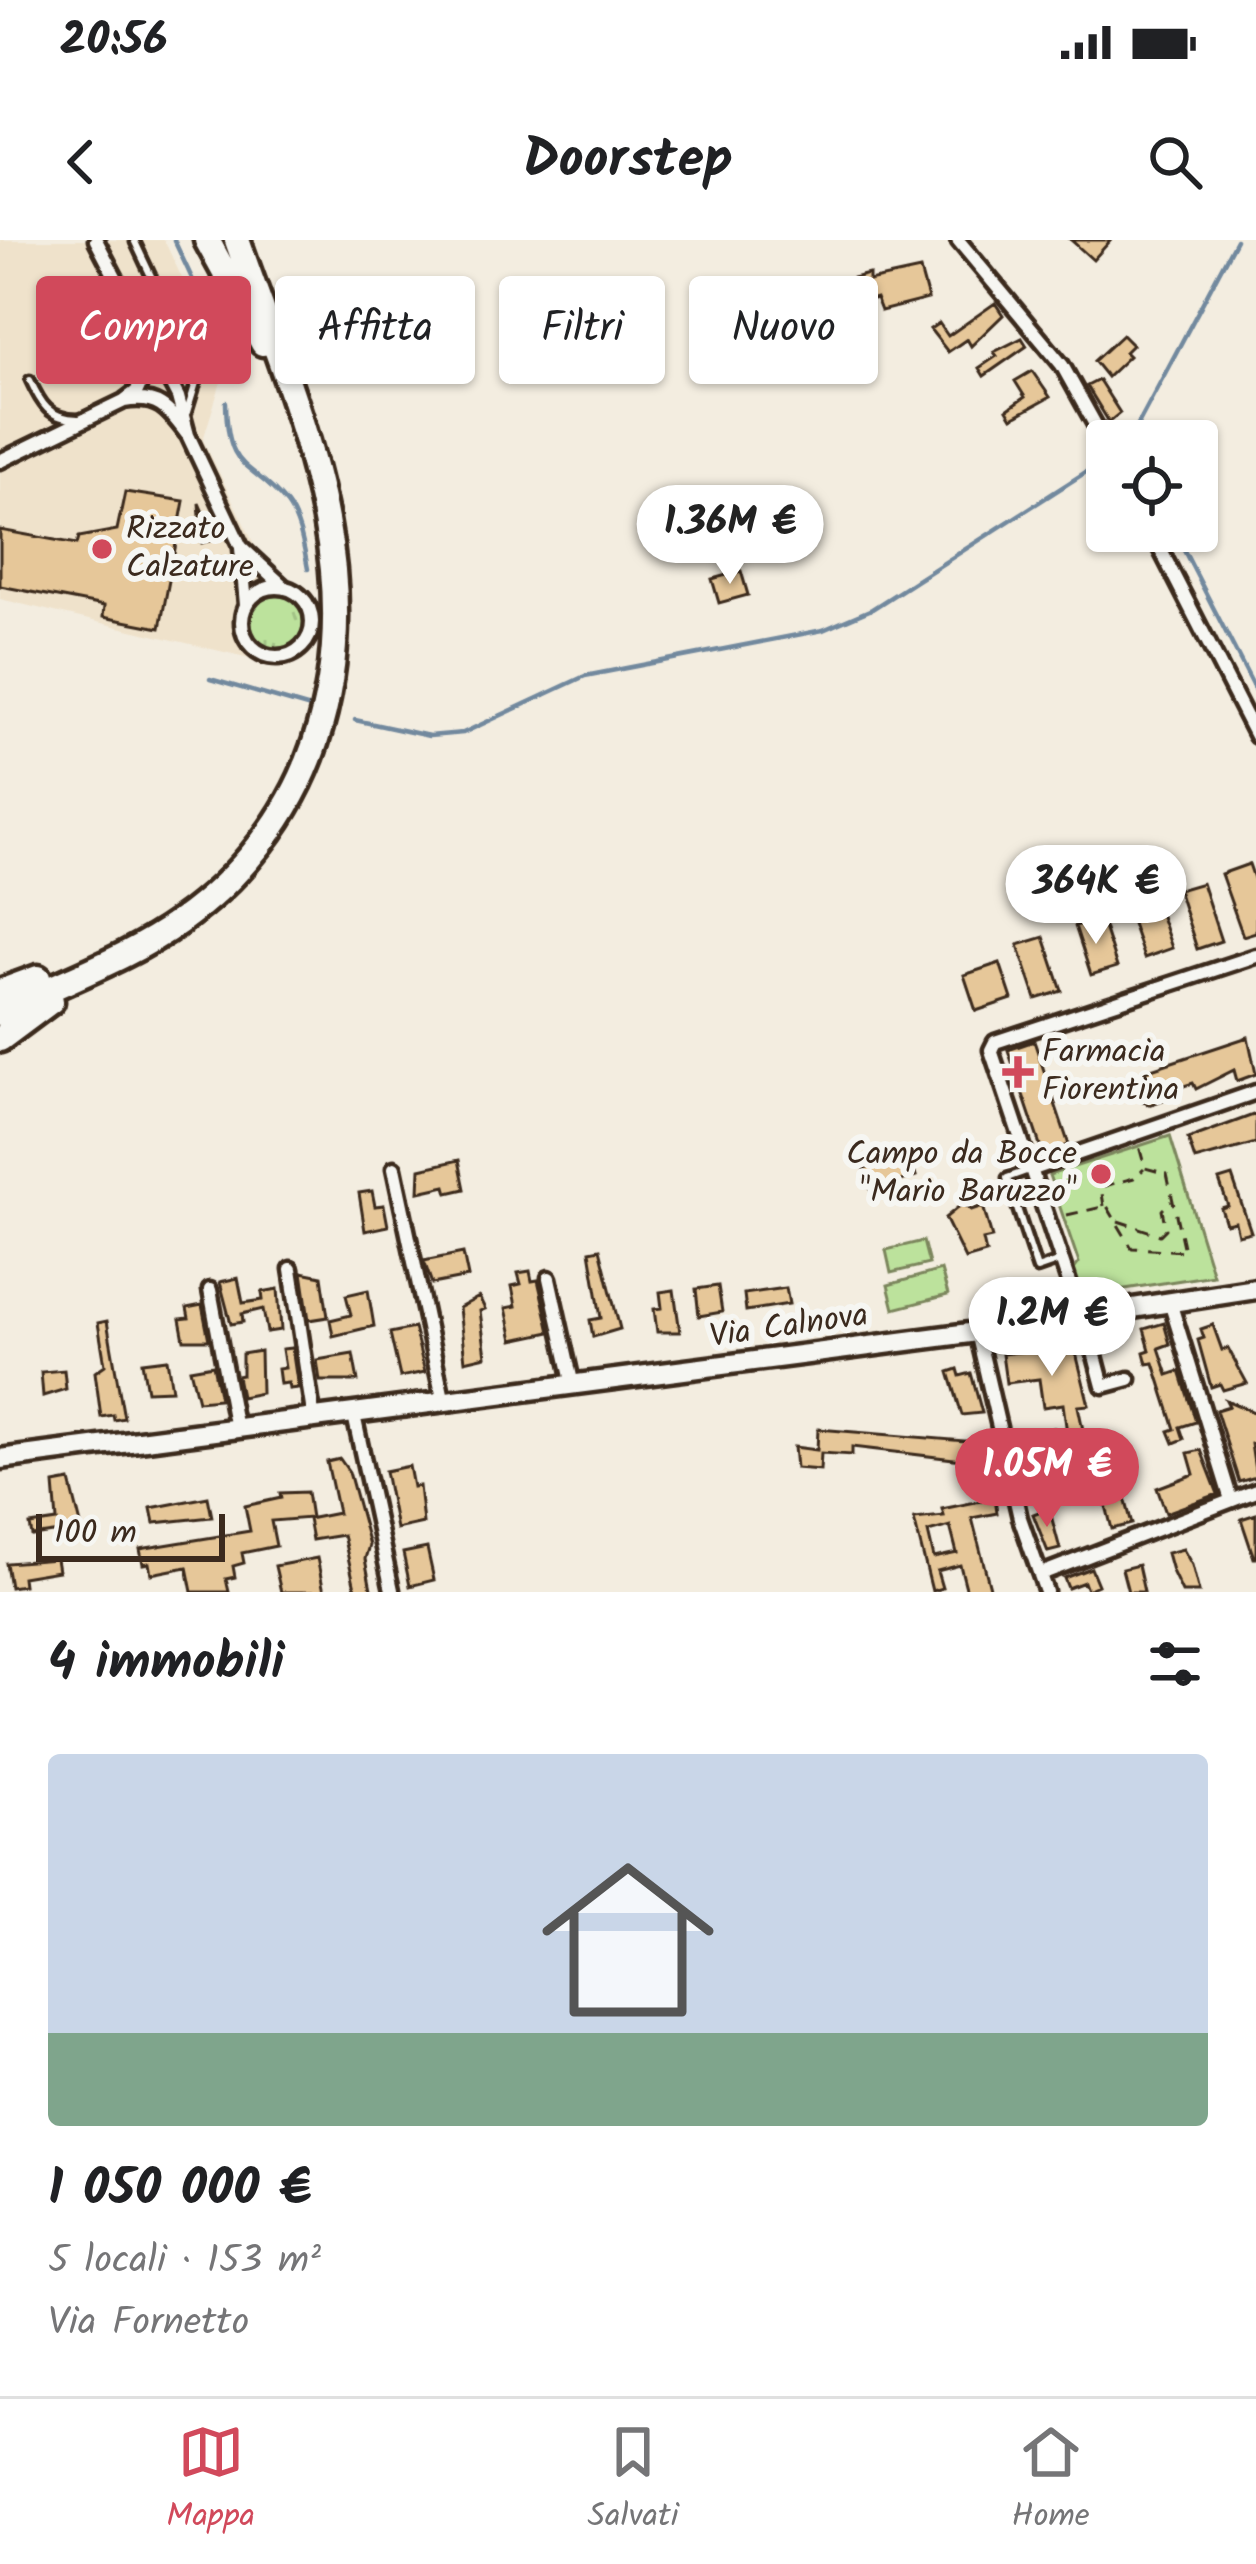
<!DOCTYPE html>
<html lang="it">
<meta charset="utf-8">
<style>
body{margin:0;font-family:Kalam,sans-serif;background:#f6f6f6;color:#202124;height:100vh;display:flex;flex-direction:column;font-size:45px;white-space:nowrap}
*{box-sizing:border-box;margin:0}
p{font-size:39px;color:#757577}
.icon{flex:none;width:66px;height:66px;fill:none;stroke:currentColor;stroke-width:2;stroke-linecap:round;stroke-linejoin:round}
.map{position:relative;height:1352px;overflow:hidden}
.panel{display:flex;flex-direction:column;background:#fff;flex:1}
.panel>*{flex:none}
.top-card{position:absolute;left:36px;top:36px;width:1185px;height:108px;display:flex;gap:24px}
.fabs{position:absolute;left:1086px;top:180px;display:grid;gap:24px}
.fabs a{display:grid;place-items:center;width:132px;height:132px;border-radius:12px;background:#fff;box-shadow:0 3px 9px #0004;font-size:60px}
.scale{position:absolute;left:36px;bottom:30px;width:189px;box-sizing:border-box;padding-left:12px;border:6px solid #3b2a1e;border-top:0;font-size:33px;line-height:42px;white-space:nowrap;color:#3b2a1e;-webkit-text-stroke:9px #f6f6f2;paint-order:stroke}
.price{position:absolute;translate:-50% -102px;padding:0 27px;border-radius:42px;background:#fff;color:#222;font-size:39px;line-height:78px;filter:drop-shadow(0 3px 6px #0008)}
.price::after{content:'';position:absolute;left:50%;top:72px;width:36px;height:27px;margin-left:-18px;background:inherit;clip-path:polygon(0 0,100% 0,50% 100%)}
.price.selected{background:#d1495b;color:#fff}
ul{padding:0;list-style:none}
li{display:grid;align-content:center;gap:24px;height:636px;padding:0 48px}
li+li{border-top:3px solid #e0e0e0}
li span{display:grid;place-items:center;height:372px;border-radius:12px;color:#555}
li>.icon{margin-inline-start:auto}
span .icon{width:216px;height:216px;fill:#fffc;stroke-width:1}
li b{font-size:51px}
h2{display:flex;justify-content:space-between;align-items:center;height:144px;padding:0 48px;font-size:51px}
.chip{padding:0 42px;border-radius:12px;background:#fff;box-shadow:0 3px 9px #0004;font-size:42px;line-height:108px}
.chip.selected{background:#d1495b;color:#fff}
.status{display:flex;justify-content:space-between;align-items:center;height:84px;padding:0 60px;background:#fff;direction:ltr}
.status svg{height:33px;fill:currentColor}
header{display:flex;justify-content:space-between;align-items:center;height:156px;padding:0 48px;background:#fff;font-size:54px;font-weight:800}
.dock{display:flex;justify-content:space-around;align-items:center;height:168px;border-top:3px solid #e0e0e0;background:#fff;font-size:33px;color:#757577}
.dock a{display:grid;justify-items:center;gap:6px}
.dock .selected{color:#d1495b}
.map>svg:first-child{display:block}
.built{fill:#efe2cb}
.grass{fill:url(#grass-tufts);stroke:#7c865d;stroke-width:3}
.park{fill:#bce29c;stroke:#7c865d;stroke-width:3}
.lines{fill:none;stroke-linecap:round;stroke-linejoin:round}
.stream{stroke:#72899e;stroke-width:4.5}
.building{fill:#e6c799;stroke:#3b2a1e;stroke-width:3;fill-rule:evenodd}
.lane-casing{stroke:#3b2a1e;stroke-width:15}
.street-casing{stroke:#3b2a1e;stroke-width:21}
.secondary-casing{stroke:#3b2a1e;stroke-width:27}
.highway-casing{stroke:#3b2a1e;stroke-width:33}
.path{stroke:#3b2a1e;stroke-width:3;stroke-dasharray:12 9;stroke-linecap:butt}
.lane{stroke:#f6f6f2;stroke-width:6}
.street{stroke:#f6f6f2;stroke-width:12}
.secondary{stroke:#f6f6f2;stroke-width:18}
.highway{stroke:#f6f6f2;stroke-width:24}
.poi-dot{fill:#d1495b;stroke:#f6f6f2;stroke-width:4.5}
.labels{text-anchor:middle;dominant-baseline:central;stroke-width:12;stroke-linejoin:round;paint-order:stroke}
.poi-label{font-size:33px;fill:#3b2a1e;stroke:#f6f6f2;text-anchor:start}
.street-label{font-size:33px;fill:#3b2a1e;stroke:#f6f6f2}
</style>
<div class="status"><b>20:56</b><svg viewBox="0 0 49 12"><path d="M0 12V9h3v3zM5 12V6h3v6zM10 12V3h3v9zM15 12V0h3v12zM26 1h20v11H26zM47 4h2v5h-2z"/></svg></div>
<header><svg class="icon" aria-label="back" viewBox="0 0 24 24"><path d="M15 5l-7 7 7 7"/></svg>Doorstep<svg class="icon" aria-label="search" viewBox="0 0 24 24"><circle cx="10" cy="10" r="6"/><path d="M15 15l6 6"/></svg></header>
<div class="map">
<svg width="1256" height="1352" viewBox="0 0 1256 1352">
<defs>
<pattern id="grass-tufts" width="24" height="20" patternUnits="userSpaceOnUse" patternTransform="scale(3)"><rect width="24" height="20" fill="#bce29c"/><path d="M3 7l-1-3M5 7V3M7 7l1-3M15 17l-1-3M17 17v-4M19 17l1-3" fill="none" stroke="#a2c286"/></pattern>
</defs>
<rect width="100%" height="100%" fill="#f3ede0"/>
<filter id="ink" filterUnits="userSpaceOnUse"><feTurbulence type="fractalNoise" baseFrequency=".00833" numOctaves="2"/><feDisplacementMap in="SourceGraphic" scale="24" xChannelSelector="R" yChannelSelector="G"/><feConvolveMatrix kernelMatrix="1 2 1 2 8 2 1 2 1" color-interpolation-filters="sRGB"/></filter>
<g filter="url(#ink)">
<!-- built -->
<path class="built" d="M0,0H164L225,129L203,200L258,312L311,360L319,377L316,401L304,415L280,425L0,359Z"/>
<!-- grass -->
<path class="grass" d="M248 381a29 29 0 1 1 58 0a29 29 0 1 1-58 0Z"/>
<!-- park -->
<path class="park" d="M1170,896L1213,1035L1081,1056L1072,1032L1079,1023L1049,935Z
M923,1001L929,1024L891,1033L886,1010Z
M941,1030L948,1055L894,1069L888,1045Z"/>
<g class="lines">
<!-- stream -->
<path class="stream" d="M174,0L212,81
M226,162C227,236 251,219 287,264C300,281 304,309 308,329
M1129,201L1236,0
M1174,291L1256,451
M210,439L314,469
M355,480L429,496L463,493L585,436L823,390L872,369L1100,223"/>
</g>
<!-- building -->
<path class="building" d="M1071,0H1111L1093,20Z
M920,30L928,59L881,71L876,58L855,64L853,38L869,34V41Z
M995,63L1003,75L971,106L967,99L948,112L930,89L939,83L948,96Z
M192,69L206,102L196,115L182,84Z
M1122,95L1132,105L1125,112L1129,116L1107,137L1094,121Z
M171,97L186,128L179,137L164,107Z
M1022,98L1027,106L984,136L979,128L997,116L994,112Z
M1032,131L1050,157L1012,178L1007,170L1025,157L1015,141Z
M1099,140L1120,173L1109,182L1087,146Z
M125,252L184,261L160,388L103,377L104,366L0,346V290L77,304L79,297L117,290Z
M199,263L215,300L202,303Z
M741,331L748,355L719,363L712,339Z
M1249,624L1256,644V692L1243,696L1221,634Z
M1202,643L1221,701L1197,709L1178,650Z
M1155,659L1172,708L1144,718L1127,669Z
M1101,678L1117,727L1091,735L1075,686Z
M1044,697L1062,751L1036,759L1018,705Z
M1000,723L1012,759L976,771L964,735Z
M1248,797L1256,834L1237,841L1234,830L1196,849L1193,843L1171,850L1168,858L1149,865L1141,860L1133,835Z
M1034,801L1069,905L1043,914L1008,810Z
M1256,874V903L1195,920L1188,899Z
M910,915L916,936L871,951L864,929Z
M459,920L465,949L448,953L446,946L419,952L420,929Z
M1232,936L1251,992L1238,995L1235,982L1226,984L1221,968L1228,966L1219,940Z
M372,951L375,966L384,965L388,986L365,991L359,953Z
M962,964L971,970L983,966L992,998L983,1000L986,1013L965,1019L945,978Z
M600,1009L620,1089L593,1097L590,1080L601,1078L590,1011Z
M463,1013L468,1037L432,1044L424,1021Z
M530,1031L532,1041L538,1040L550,1092L513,1100L506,1068L516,1066L512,1046L521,1044L518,1033Z
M302,1032L322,1036L328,1077L309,1080Z
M238,1038L243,1063L263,1060L262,1052L278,1049L281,1090L267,1092L263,1069L242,1074L243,1082L231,1084L220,1042Z
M718,1046L722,1072L699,1076L696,1049Z
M786,1048L789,1064L746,1071L744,1054Z
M368,1050L374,1086L333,1096L330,1080L351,1075L346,1055Z
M674,1050L680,1092H657L654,1069L662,1068L660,1052Z
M479,1057L485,1069L480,1071L486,1116L465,1121L459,1068Z
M202,1065L209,1100H184L180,1079L189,1078L187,1068Z
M107,1081L124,1178L114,1180L113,1175L101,1177L95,1132L105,1125L98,1083Z
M1164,1083L1170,1104L1159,1108L1168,1135L1180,1131L1196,1182L1180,1187L1184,1199L1174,1203L1169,1191L1175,1189L1154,1123L1147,1124L1144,1112L1150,1110L1144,1089Z
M1213,1085L1222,1110L1228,1108L1247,1143L1223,1150L1220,1144L1211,1147L1198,1100L1204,1098L1201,1089Z
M414,1088L425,1132L400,1137L390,1093Z
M1074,1105L1089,1165L1078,1166L1083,1190L1067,1193L1063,1164L1043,1167L1039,1139L1006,1143L1002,1114Z
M292,1108L298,1148L289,1149L288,1143L280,1144L278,1129L285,1128L282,1109Z
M260,1111L261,1153L241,1157L237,1136L242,1135V1114Z
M353,1114L358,1141H320L317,1120Z
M167,1119L172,1150L147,1151L142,1122Z
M213,1125L220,1159L198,1161L190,1129Z
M958,1129L960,1136L971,1133L982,1173L962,1175L949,1132Z
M64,1130L66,1149L43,1156L41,1132Z
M1226,1160L1256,1173V1203L1251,1204L1256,1237L1239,1242L1216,1170L1229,1166Z
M1054,1188L1063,1224L1048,1226L1047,1219L1038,1220L1034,1191Z
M818,1189L990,1203L988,1223L852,1207V1215L821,1213L820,1230L796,1228L794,1207L817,1210Z
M1201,1210L1218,1254L1166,1273L1157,1248L1194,1234L1188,1213Z
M340,1219L349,1232L369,1305L365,1319L371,1349L366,1352H356L343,1295L312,1300L308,1279L338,1273L327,1222Z
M409,1226L413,1247L419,1246L423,1283L396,1289L385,1231Z
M70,1241L82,1289L32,1296L30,1285L57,1281L54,1244Z
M1121,1243L1132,1284L1112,1289L1102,1250Z
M307,1252L311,1278L271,1281L276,1306L242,1313L244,1323L233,1326L235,1337L226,1339L229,1352H192L187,1327L151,1334L149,1323L143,1324L140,1309L250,1291L245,1266L281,1258L280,1253Z
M208,1257L212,1277L154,1283L151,1268Z
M995,1258L997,1273L972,1278L991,1352H967L960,1325L937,1331L942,1348L932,1351L914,1279L944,1276L942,1269ZM950,1286L957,1313L934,1318L928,1292Z
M1049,1268L1060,1309L1048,1312L1033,1274Z
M1256,1274V1318H1254L1241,1279Z
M427,1308L434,1340L410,1346L403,1313Z
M1183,1309L1192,1325L1199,1352H1182L1172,1331L1167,1313Z
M317,1318L324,1352H281L275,1326Z
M56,1319L58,1331L22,1337L23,1345L10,1347L6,1323Z
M1138,1325L1144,1352H1128L1122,1329Z
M1091,1328L1098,1345L1087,1350L1084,1342L1068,1348L1064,1338Z"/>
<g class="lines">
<!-- lane casing -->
<g class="lane-casing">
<path id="lane" d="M135,2L198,136L187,172
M133,64L157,50
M30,140C41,164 49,179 78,179
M1029,930L1007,938L1037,1029L1060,1021"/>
</g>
<!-- street casing -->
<g class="street-casing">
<path id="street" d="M96,0L178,157L188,195L241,307L284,347
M958,0L1062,125L1107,206
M116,45L147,129L137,151L125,160
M0,221L124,161C158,155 168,169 187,194
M1151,291L1256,496
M241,308L246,365
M242 382a35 35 0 1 1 70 0a35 35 0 1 1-70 0Z
M394,928L444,1163
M1033,929L1256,852
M291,1029L314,1180
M549,1038L573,1146
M210,1050L236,1189
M1170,1062L1231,1260
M1084,1074L1103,1146L1129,1139
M1080,1075L991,810L995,802L1256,716
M977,1092L1020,1278L1046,1352
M354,1175L392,1350
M1041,1334L1256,1251"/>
</g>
<!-- secondary casing -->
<g class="secondary-casing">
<path id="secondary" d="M0,1219L977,1092L1256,1049"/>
</g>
<!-- highway casing -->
<g class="highway-casing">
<path id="highway" d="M207,0L263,103
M0,752L38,738
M0,773C58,742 125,721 179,682C241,638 291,575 315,503C373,328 294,164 237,0
M0,799L51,761"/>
</g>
<!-- path -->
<path class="path" d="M1104,966L1101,947L1134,938L1144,929
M1067,975L1107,966L1132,1008L1184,1011L1167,934L1145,928L1139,906
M1118,981L1160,995L1166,989L1162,970L1171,961"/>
<!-- lane -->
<use href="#lane" class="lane"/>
<!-- street -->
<use href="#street" class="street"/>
<!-- secondary -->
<use href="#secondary" class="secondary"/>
<!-- highway -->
<use href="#highway" class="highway"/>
</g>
</g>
<!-- markers -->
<g class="poi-dot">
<circle cx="102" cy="309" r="12"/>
<path d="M1012 814h12v12h12v12h-12v12h-12v-12h-12v-12h12z"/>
<circle cx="1101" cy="934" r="12"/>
</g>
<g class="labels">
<!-- poi labels -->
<g class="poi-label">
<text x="126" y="290">Rizzato<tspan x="126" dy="38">Calzature</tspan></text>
<text x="1042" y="813">Farmacia<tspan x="1042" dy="38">Fiorentina</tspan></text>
<text x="1077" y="915" text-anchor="end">Campo da Bocce<tspan x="1077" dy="38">"Mario Baruzzo"</tspan></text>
</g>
<!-- street labels -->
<g class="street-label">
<text transform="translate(789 1087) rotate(-8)">Via Calnova</text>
</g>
</g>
</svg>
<div class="fabs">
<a><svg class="icon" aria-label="locate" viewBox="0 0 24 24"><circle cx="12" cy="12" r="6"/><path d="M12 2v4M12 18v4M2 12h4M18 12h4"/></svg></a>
</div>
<div class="scale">100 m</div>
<b class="price" style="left:730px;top:347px">1.36M €</b>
<b class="price" style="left:1096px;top:707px">364K €</b>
<b class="price" style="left:1052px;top:1139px">1.2M €</b>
<b class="price selected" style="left:1047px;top:1290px">1.05M €</b>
<div class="top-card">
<a class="chip selected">Compra</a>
<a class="chip">Affitta</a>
<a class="chip">Filtri</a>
<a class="chip">Nuovo</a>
</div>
</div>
<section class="panel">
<h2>4 immobili<svg class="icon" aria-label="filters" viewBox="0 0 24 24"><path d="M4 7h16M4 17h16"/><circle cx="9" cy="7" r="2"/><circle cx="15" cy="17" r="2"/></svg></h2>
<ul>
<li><span style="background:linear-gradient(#c9d6e8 75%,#7fa58c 0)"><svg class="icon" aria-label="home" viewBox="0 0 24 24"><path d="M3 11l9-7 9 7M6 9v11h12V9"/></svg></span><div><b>1 050 000 €</b><p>5 locali · 153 m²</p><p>Via Fornetto</p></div></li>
</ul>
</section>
<nav class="dock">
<a class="selected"><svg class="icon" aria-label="map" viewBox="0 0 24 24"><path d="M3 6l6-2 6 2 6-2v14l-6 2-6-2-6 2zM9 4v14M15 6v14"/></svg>Mappa</a>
<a><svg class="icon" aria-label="saved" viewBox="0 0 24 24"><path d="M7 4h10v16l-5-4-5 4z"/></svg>Salvati</a>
<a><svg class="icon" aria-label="home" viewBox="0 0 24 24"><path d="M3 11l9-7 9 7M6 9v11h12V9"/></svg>Home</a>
</nav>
